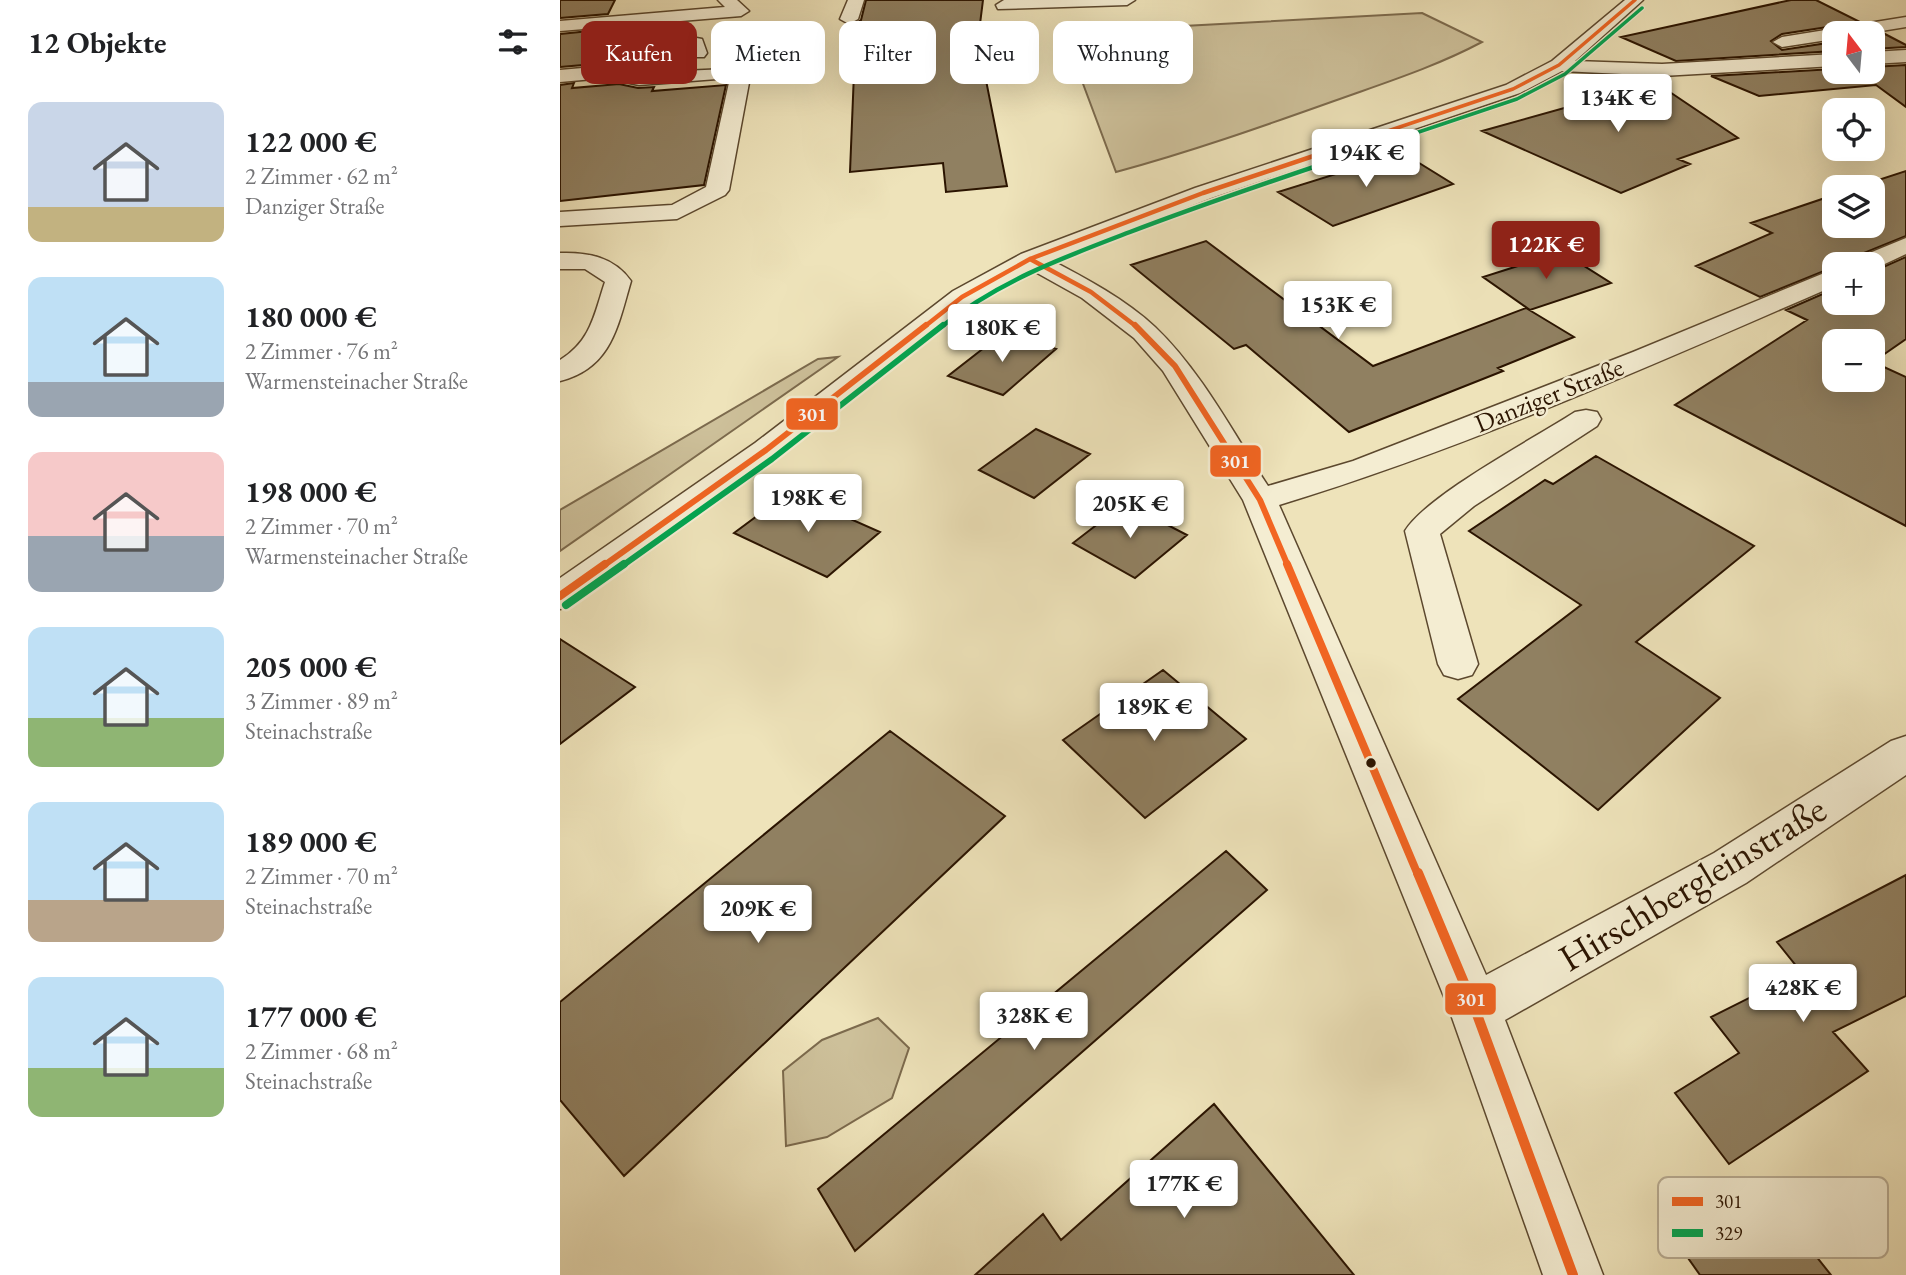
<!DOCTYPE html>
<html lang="de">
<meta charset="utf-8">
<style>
body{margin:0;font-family:"EB Garamond",serif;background:#f6f6f6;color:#202124;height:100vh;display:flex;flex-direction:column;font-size:26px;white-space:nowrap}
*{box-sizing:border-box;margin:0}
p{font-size:23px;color:#757577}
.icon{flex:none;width:38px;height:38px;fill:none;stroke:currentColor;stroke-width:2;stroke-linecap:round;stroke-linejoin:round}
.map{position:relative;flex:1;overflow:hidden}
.drawer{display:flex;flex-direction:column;background:#fff;width:560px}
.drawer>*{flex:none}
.banner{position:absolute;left:21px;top:21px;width:665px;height:63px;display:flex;gap:14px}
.needle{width:46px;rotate:344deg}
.controls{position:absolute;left:1262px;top:21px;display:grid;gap:14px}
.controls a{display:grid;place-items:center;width:63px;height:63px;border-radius:14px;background:#fff;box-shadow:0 7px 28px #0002;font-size:35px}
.price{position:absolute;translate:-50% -60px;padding:0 16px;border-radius:7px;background:#fff;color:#222;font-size:23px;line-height:46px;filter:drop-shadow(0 2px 4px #0008)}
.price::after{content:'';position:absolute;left:50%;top:42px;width:21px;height:16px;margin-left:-10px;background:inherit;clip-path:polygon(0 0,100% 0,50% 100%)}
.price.active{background:#8f2418;color:#fff}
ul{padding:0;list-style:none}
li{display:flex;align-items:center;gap:21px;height:175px;padding:0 28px}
li span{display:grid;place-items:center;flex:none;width:196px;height:140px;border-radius:14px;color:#555}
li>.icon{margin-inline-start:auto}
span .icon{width:84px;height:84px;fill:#fffc;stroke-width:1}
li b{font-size:30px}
h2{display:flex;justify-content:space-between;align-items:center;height:84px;padding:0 28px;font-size:30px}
.pill{padding:0 24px;border-radius:14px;background:#fff;box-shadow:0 7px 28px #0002;font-size:24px;line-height:63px}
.pill.active{background:#8f2418;color:#fff}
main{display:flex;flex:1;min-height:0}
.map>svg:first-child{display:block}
.green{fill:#cdc09a;stroke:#7c6a4d;stroke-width:2}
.building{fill:#908061;stroke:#2b1400;stroke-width:2;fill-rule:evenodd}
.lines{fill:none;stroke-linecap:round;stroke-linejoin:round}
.minor-casing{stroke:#5c482e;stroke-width:3}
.minor{fill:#f4edd2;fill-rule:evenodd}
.bus-1-far4-casing{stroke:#f4edd2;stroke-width:6}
.bus-1-far3-casing{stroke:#f4edd2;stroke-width:8}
.bus-1-far2-casing{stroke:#f4edd2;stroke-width:10}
.bus-1-far1-casing{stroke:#f4edd2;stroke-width:13}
.bus-1-casing{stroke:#f4edd2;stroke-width:15}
.bus-2-far3-casing{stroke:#f4edd2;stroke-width:6}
.bus-2-far2-casing{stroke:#f4edd2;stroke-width:8}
.bus-2-far1-casing{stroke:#f4edd2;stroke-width:10}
.bus-2-casing{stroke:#f4edd2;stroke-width:13}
.bus-1-far4{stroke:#f26522;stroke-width:3.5}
.bus-1-far3{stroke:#f26522;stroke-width:4.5}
.bus-1-far2{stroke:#f26522;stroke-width:6}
.bus-1-far1{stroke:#f26522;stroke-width:8}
.bus-1{stroke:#f26522;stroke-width:10}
.bus-2-far3{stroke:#00a651;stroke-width:3.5}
.bus-2-far2{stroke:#00a651;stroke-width:4.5}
.bus-2-far1{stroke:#00a651;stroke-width:6}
.bus-2{stroke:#00a651;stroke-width:8}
.bus-dot{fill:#2b1400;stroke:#f4edd2;stroke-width:2.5}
.labels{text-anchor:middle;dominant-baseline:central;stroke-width:5;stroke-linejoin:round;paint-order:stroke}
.far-street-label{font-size:26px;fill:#2b1400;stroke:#f4edd2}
.near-street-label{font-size:38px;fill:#2b1400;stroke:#f4edd2}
.key{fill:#f4edd2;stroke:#b8ac93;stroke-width:2}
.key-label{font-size:19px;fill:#2b1400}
.line-badge{stroke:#f4edd2;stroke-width:2.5}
.badge-label{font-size:19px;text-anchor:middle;font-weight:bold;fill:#fff}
</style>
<main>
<section class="drawer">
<h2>12 Objekte<svg class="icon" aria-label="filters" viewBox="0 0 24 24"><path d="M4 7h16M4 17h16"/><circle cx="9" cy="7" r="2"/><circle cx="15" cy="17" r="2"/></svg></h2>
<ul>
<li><span style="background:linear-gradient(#c9d6e8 75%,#c2b280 0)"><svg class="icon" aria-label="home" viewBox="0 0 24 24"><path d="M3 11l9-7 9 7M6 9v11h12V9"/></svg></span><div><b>122 000 €</b><p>2 Zimmer · 62 m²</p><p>Danziger Straße</p></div></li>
<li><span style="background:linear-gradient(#bfe0f5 75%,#9aa5b1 0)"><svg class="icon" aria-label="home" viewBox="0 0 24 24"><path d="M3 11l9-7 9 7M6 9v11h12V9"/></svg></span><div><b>180 000 €</b><p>2 Zimmer · 76 m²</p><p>Warmensteinacher Straße</p></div></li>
<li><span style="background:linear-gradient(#f6c9c9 60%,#9aa5b1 0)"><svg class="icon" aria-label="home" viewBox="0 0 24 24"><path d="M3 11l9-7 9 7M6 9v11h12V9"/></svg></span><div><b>198 000 €</b><p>2 Zimmer · 70 m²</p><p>Warmensteinacher Straße</p></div></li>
<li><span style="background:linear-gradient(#bfe0f5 65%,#8fb573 0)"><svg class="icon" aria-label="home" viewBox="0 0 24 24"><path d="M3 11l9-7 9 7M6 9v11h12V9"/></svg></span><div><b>205 000 €</b><p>3 Zimmer · 89 m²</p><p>Steinachstraße</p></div></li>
<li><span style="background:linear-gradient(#bfe0f5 70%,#b9a48a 0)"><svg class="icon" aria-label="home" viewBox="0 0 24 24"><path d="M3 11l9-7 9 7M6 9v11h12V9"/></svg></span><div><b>189 000 €</b><p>2 Zimmer · 70 m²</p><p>Steinachstraße</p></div></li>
<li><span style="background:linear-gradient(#bfe0f5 65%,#8fb573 0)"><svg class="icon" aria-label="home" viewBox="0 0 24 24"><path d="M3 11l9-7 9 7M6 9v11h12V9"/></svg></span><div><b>177 000 €</b><p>2 Zimmer · 68 m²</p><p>Steinachstraße</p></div></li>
</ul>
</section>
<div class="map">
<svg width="1346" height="1275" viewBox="0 0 1346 1275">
<rect width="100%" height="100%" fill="#eee3ba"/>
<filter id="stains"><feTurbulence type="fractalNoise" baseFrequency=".00286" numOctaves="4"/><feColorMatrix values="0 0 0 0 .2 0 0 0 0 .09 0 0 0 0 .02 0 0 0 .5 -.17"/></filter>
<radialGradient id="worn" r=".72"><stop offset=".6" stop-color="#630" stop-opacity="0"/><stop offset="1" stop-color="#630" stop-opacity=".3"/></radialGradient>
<!-- green -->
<path class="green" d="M862,13L922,42C875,67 824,83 774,101C701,127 630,152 556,172L510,49L603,41L605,27Z
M278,357L0,551V510L258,359Z
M318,1018L349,1048L332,1098L267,1137L226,1146L223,1071L262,1040Z"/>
<!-- building -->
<path class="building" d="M0,0H55L48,14L0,18Z
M306,0H423L418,40L447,186L386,192L383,163L290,172L296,23L301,20Z
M1231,0H1256L1300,22L1222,34L1211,41L1222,50L1274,42V51L1116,61L1061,37Z
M40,30L23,65L0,67V34Z
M1323,33L1346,45V47L1312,49V35Z
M1346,65V107L1316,85L1199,96L1151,76L1274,69V72H1312V67Z
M1089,78L1178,138L1118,159L1130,164L1061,193L922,131L1040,98L1024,87Z
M14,83L12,88L59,84L78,88L94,87L92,91L166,85L144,185L0,201V85Z
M843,153L893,184L773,226L718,192Z
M1346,171V236L1294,257L1288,264H1274V267L1200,297L1136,266L1212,233L1191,223L1274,195V226H1312V187H1297Z
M646,241L813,366L966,308L1014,337L938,368L943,371L789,432L686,345L674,349L571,265Z
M1002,252L1051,283L970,310L923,277Z
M1346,257V339L1313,362L1346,377V526L1115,405L1247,320L1226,310L1274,289V303H1312V272ZM1274,341H1312V380H1274Z
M443,333L496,349L443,395L388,376Z
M476,429L530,454L474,498L419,470Z
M1036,456L1194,546L1076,642L1160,698L1038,810L898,699L1021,605L909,531L985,480L993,484Z
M229,492L243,498L320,532L267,577L174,533Z
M565,503L627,535L575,578L513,543Z
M0,639L75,687L0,744Z
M603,670L686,739L585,818L503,740Z
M330,731L445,816L64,1176L0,1100V1002Z
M666,851L707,890L295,1251L258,1189Z
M1346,875V996L1273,1032L1308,1071L1169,1164L1115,1093L1179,1053L1151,1017L1241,972L1217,942Z
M654,1104L794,1275H415L483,1214L501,1240Z
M1199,1184L1271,1275H1140L1116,1241Z"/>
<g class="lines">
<!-- minor casing -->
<g class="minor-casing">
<path id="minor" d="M158,0H177L189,11L181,16L0,31V21L165,7Z
M288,0H304L298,19L289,24L280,19Z
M444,0H575L567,5L438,9L436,5Z
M1065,0H1083L1015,61L1102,64L1274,54V66L1102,76L1002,71L960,93L651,198L491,260C527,279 565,299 595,327C642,372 673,433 708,486L793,461L1073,352L1274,269V286C1092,365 909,447 719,505L926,975L1154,853L1331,741L1346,736V775L1186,883L945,1020L1043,1275H983L889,1009L683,500L603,371L574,338L522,298L470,269L411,303L217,457L13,605L0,609V578L195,443L393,291L461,254L635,188L946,85L992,61Z
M1346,17V27L1309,33H1274V39L1222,47L1213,42L1222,37Z
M120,35L142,39L147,53L144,57H132L128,47C111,44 82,55 70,43L79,38Z
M1346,50V62L1312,64V52Z
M45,66L79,73L188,68L191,72L169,190L165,195L117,219L0,226V212L112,205L146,187L170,78L79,85L45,78L0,82V70Z
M1346,238V254L1312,270V264H1291L1295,259Z
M0,253C28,252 54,257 71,281C58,325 52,368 0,381V360C31,341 34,315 45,282L25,269H0Z
M1026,410L1037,412L1041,419L1037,426L914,506L880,534L918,664L912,675L898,679L884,675L878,664L845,531C867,495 975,438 1015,412Z"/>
</g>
<!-- minor -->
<use href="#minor" class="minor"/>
<!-- bus-1-far4 casing -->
<g class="bus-1-far4-casing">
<path id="bus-1-far4" d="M792,143L953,89L999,65L1075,0"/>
</g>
<!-- bus-1-far3 casing -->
<g class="bus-1-far3-casing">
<path id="bus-1-far3" d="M470,259L531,292L577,327
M364,327L402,297L470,259L643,193L798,141"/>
</g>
<!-- bus-1-far2 casing -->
<g class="bus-1-far2-casing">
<path id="bus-1-far2" d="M575,325L615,366L700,500L728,566
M43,566L206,450L366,325"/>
</g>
<!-- bus-1-far1 casing -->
<g class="bus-1-far1-casing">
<path id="bus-1-far1" d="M727,564L858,875
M0,596L45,564"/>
</g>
<!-- bus-1 casing -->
<g class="bus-1-casing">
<path id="bus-1" d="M858,873L915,1009L1013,1275"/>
</g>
<!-- bus-2-far3 casing -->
<g class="bus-2-far3-casing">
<path id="bus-2-far3" d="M826,143L957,99L1005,74L1082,8"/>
</g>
<!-- bus-2-far2 casing -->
<g class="bus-2-far2-casing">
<path id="bus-2-far2" d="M381,327C439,281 502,258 570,232C656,199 744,170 831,141"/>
</g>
<!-- bus-2-far1 casing -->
<g class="bus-2-far1-casing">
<path id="bus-2-far1" d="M62,566L212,459L383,325"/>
</g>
<!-- bus-2 casing -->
<g class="bus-2-casing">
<path id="bus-2" d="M6,605L64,564"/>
</g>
<!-- bus-1-far4 -->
<use href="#bus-1-far4" class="bus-1-far4"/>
<!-- bus-1-far3 -->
<use href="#bus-1-far3" class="bus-1-far3"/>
<!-- bus-1-far2 -->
<use href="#bus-1-far2" class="bus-1-far2"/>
<!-- bus-1-far1 -->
<use href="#bus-1-far1" class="bus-1-far1"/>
<!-- bus-1 -->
<use href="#bus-1" class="bus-1"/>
<!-- bus-2-far3 -->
<use href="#bus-2-far3" class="bus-2-far3"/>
<!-- bus-2-far2 -->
<use href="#bus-2-far2" class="bus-2-far2"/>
<!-- bus-2-far1 -->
<use href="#bus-2-far1" class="bus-2-far1"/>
<!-- bus-2 -->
<use href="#bus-2" class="bus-2"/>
</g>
<!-- markers -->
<circle class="bus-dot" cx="811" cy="763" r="6"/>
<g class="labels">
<!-- far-street labels -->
<g class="far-street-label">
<text transform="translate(989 395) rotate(-22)">Danziger Straße</text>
</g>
<!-- near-street labels -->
<g class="near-street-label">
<text transform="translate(1132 883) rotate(-31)">Hirschbergleinstraße</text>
</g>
</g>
<!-- legend -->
<rect x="1098" y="1177" width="230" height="81" rx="10" class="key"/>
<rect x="1112" y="1197" width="31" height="9" fill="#f26522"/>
<rect x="1112" y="1229" width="31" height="8" fill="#00a651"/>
<g class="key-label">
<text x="1155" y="1208">301</text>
<text x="1155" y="1240">329</text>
</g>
<g class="line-badge">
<rect x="225" y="397" width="54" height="34" rx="7" fill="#f26522"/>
<rect x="649" y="444" width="53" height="34" rx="7" fill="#f26522"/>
<rect x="884" y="982" width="53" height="34" rx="7" fill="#f26522"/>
</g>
<g class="badge-label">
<text x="252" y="421">301</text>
<text x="675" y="468">301</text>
<text x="911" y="1006">301</text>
</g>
<rect width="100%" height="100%" filter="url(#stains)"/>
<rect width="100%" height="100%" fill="url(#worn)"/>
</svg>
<div class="controls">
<a><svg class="needle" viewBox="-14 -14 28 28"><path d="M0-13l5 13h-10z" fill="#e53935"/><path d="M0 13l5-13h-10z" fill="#757577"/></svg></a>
<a><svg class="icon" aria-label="locate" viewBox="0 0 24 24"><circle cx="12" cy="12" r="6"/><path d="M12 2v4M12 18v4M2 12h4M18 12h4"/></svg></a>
<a><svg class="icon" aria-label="layers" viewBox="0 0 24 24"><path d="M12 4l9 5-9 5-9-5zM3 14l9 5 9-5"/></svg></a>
<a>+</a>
<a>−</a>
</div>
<b class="price" style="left:1058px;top:134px">134K €</b>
<b class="price" style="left:806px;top:189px">194K €</b>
<b class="price active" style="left:986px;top:281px">122K €</b>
<b class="price" style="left:778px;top:341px">153K €</b>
<b class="price" style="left:442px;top:364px">180K €</b>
<b class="price" style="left:248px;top:534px">198K €</b>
<b class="price" style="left:570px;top:540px">205K €</b>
<b class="price" style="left:594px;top:743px">189K €</b>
<b class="price" style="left:198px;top:945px">209K €</b>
<b class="price" style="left:1243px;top:1024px">428K €</b>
<b class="price" style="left:474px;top:1052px">328K €</b>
<b class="price" style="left:624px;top:1220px">177K €</b>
<div class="banner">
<a class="pill active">Kaufen</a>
<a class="pill">Mieten</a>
<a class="pill">Filter</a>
<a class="pill">Neu</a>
<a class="pill">Wohnung</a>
</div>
</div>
</main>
